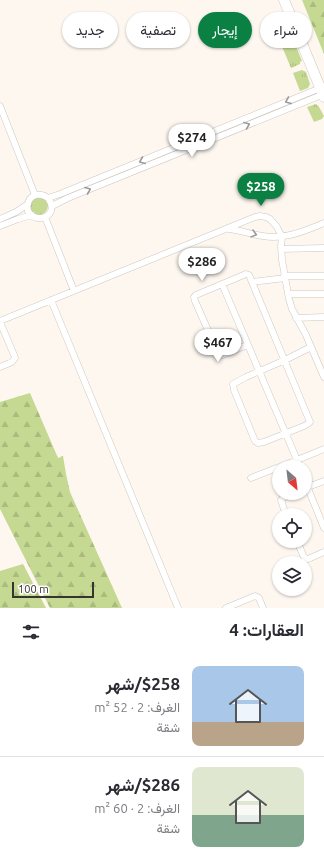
<!DOCTYPE html>
<html lang="ar">
<meta charset="utf-8">
<style>
body{margin:0;font-family:Ubuntu,Vazirmatn,sans-serif;background:#f2f2f3;color:#2b2b33;direction:rtl;height:100vh;display:flex;flex-direction:column;font-size:15px;white-space:nowrap}
*{box-sizing:border-box;margin:0}
p{font-size:13px;color:#7c7c81}
.icon{flex:none;width:22px;height:22px;fill:none;stroke:currentColor;stroke-width:2;stroke-linecap:round;stroke-linejoin:round}
.map{position:relative;height:608px;overflow:hidden;direction:ltr}
.side{display:flex;flex-direction:column;background:#fff;flex:1}
.side>*{flex:none}
.banner{position:absolute;left:12px;top:12px;width:300px;height:36px;direction:rtl;display:flex;gap:8px}
.needle{width:26px;rotate:152deg}
.buttons{position:absolute;left:272px;top:460px;display:grid;gap:8px}
.buttons a{display:grid;place-items:center;width:40px;height:40px;border-radius:50%;background:#fff;box-shadow:0 1px 3px #0004;font-size:20px}
.scale{position:absolute;left:12px;bottom:10px;width:82px;box-sizing:border-box;padding-left:4px;border:2px solid #363431;border-top:0;font-size:11px;line-height:14px;white-space:nowrap;color:#363431;-webkit-text-stroke:3px #fff;paint-order:stroke}
.price{position:absolute;translate:-50% -34px;padding:0 9px;border-radius:14px;background:#fff;color:#222;font-size:13px;line-height:26px;filter:drop-shadow(0 1px 2px #0008)}
.price::after{content:'';position:absolute;left:50%;top:24px;width:12px;height:9px;margin-left:-6px;background:inherit;clip-path:polygon(0 0,100% 0,50% 100%)}
.price.active{background:#0b8043;color:#fff}
ul{padding:0;list-style:none}
li{display:flex;align-items:center;gap:12px;height:100px;padding:0 20px}
li+li{border-top:1px solid #e1e1e2}
li span{display:grid;place-items:center;flex:none;width:112px;height:80px;border-radius:8px;color:#555}
li>.icon{margin-inline-start:auto}
span .icon{width:48px;height:48px;fill:#fffc;stroke-width:1}
li b{font-size:17px}
h2{display:flex;justify-content:space-between;align-items:center;height:48px;padding:0 20px;font-size:17px}
.chip{padding:0 14px;border-radius:18px;background:#fff;box-shadow:0 1px 3px #0004;font-size:14px;line-height:36px}
.chip.active{background:#0b8043;color:#fff}
.map>svg:first-child{display:block}
.grass{fill:url(#grass-tufts)}
.forest{fill:url(#forest-firs)}
.lines{fill:none;stroke-linecap:round;stroke-linejoin:round}
.street-casing{stroke:#cec6c0;stroke-width:7}
.primary-casing{stroke:#cec6c0;stroke-width:11}
.street{stroke:#fff;stroke-width:6}
.primary{stroke:#fff;stroke-width:10}
.oneway{stroke:#9a9a98}
</style>
<div class="map">
<svg width="324" height="608" viewBox="0 0 324 608">
<defs>
<pattern id="grass-tufts" width="24" height="20" patternUnits="userSpaceOnUse"><rect width="24" height="20" fill="#c5d992"/><path d="M3 7l-1-3M5 7V3M7 7l1-3M15 17l-1-3M17 17v-4M19 17l1-3" fill="none" stroke="#aabb7e"/></pattern>
<pattern id="forest-firs" width="22" height="20" patternUnits="userSpaceOnUse"><rect width="22" height="20" fill="#c5d992"/><path d="M5 1l3.5 6h-7zM16 11l3.5 6h-7z" fill="#aabb7e"/></pattern>
</defs>
<rect width="100%" height="100%" fill="#fef7f0"/>
<!-- grass -->
<path class="grass" d="M283,14L302,61L300,62V64L291,68L281,44L287,41L277,17Z
M302,70L306,72L310,84L308,88L300,91L293,73Z
M301,99L302,100V101L142,165L141,164Z
M316,104L319,107L324,116L322,119L314,122L307,107Z
M30 206a9 9 0 1 1 18 0a9 9 0 1 1-18 0Z"/>
<!-- forest -->
<path class="forest" d="M302,0H324V54Z
M30,393L58,458L63,456L66,474L70,492L122,608H50L0,509V402Z
M23,564L46,608H0V571Z"/>
<g class="lines">
<!-- street casing -->
<g class="street-casing">
<path id="street" d="M0,106L35,195
M48,198C64,221 22,226 28,203C31,193 42,193 48,198L60,194L323,87
M52,206L68,198L324,94
M45,217L74,291
M0,219L16,212L28,204
M0,226L18,219L32,215
M229,229C241,230 252,235 263,236C285,240 304,231 324,223
M281,249L324,248
M284,276H324
M252,282L285,278
M222,284L300,467
M288,294H324
M51,300L178,608
M296,318L324,317
M0,321L255,217L260,216L266,217L270,219L277,227L282,237L281,246L282,260L289,299L292,309L306,335L324,377
M0,322L14,355L15,358L12,362L0,367
M247,345L223,355L218,353L195,301L194,297L196,295L246,274L249,275L252,282L310,422L309,423L304,426L264,442L258,443L255,441L234,390L233,384L246,377L285,360L311,347
M280,467L324,449
M251,478L279,467
M305,481L324,528
M305,488L324,481
M286,515L281,500L283,498L294,493
M297,541L303,555L306,559H308L324,552
M226,608L255,596L259,598L263,608"/>
</g>
<!-- primary casing -->
<g class="primary-casing">
<path id="primary" d="M284,0L324,97"/>
</g>
<!-- street -->
<use href="#street" class="street"/>
<!-- primary -->
<use href="#primary" class="primary"/>
</g>
<!-- one-way arrows -->
<defs><path id="oneway-chevron" d="M-2-3.5L2.5 0L-2 3.5" fill="none" stroke-width="1.6" stroke-linecap="round" stroke-linejoin="round"/></defs>
<g class="oneway">
<use href="#oneway-chevron" transform="translate(288 101) rotate(158)"/>
<use href="#oneway-chevron" transform="translate(247 125) rotate(-22)"/>
<use href="#oneway-chevron" transform="translate(142 161) rotate(158)"/>
<use href="#oneway-chevron" transform="translate(88 190) rotate(-22)"/>
<use href="#oneway-chevron" transform="translate(254 234) rotate(15)"/>
</g>
</svg>
<div class="buttons">
<a><svg class="needle" viewBox="-14 -14 28 28"><path d="M0-13l5 13h-10z" fill="#e53935"/><path d="M0 13l5-13h-10z" fill="#7c7c81"/></svg></a>
<a><svg class="icon" aria-label="locate" viewBox="0 0 24 24"><circle cx="12" cy="12" r="6"/><path d="M12 2v4M12 18v4M2 12h4M18 12h4"/></svg></a>
<a><svg class="icon" aria-label="layers" viewBox="0 0 24 24"><path d="M12 4l9 5-9 5-9-5zM3 14l9 5 9-5"/></svg></a>
</div>
<div class="scale">100 m</div>
<b class="price" style="left:192px;top:158px">$274</b>
<b class="price active" style="left:261px;top:207px">$258</b>
<b class="price" style="left:202px;top:282px">$286</b>
<b class="price" style="left:218px;top:363px">$467</b>
<div class="banner">
<a class="chip">شراء</a>
<a class="chip active">إيجار</a>
<a class="chip">تصفية</a>
<a class="chip">جديد</a>
</div>
</div>
<section class="side">
<h2>العقارات: 4<svg class="icon" aria-label="filters" viewBox="0 0 24 24"><path d="M4 7h16M4 17h16"/><circle cx="9" cy="7" r="2"/><circle cx="15" cy="17" r="2"/></svg></h2>
<ul>
<li><span style="background:linear-gradient(#a9c7e8 70%,#b9a48a 0)"><svg class="icon" aria-label="home" viewBox="0 0 24 24"><path d="M3 11l9-7 9 7M6 9v11h12V9"/></svg></span><div><b>$258/شهر</b><p>الغرف: 2 · 52 m²</p><p>شقة</p></div></li>
<li><span style="background:linear-gradient(#dfe7d0 60%,#7fa58c 0)"><svg class="icon" aria-label="home" viewBox="0 0 24 24"><path d="M3 11l9-7 9 7M6 9v11h12V9"/></svg></span><div><b>$286/شهر</b><p>الغرف: 2 · 60 m²</p><p>شقة</p></div></li>
</ul>
</section>
